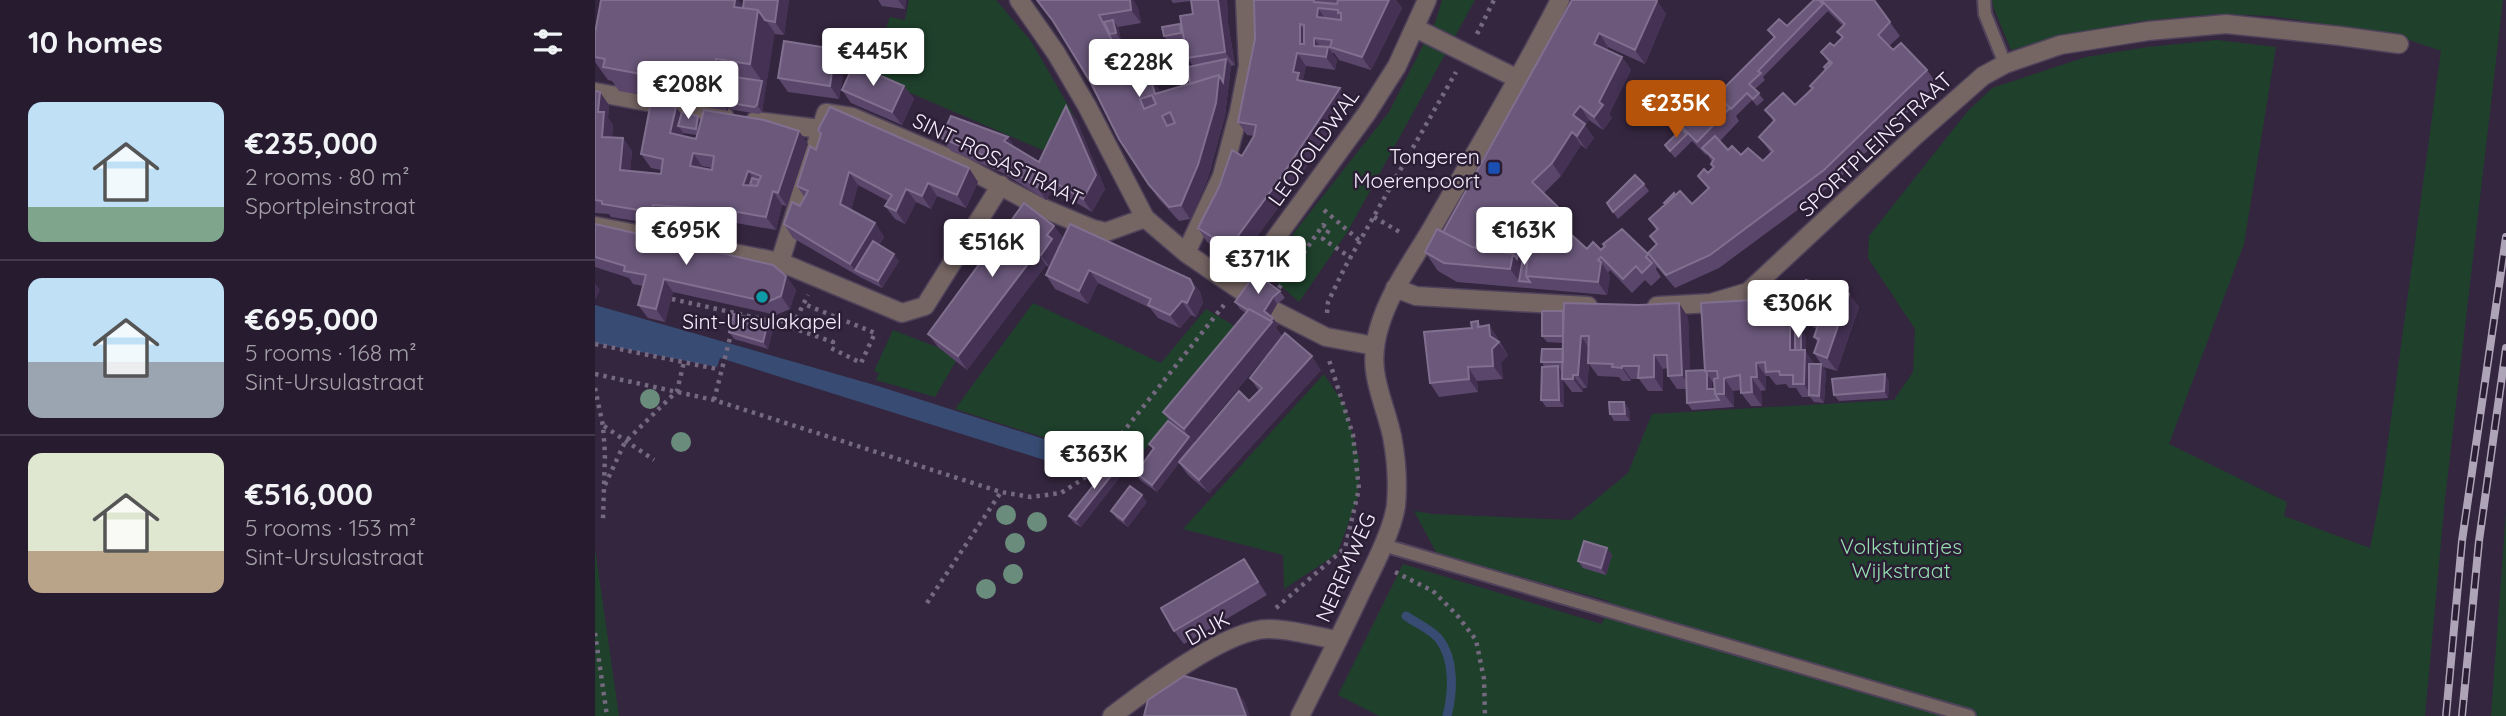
<!DOCTYPE html>
<meta charset="utf-8">
<style>
body{margin:0;font-family:Quicksand,sans-serif;background:#33293b;color:#f1f3f6;height:100vh;display:flex;flex-direction:column;font-size:26px;white-space:nowrap}
*{box-sizing:border-box;margin:0}
p{font-size:23px;color:#a4a1aa}
.icon{flex:none;width:38px;height:38px;fill:none;stroke:currentColor;stroke-width:2;stroke-linecap:round;stroke-linejoin:round}
.map{position:relative;flex:1;overflow:hidden}
.side{display:flex;flex-direction:column;background:#271c2f;width:595px}
.side>*{flex:none}
.price{position:absolute;translate:-50% -60px;padding:0 16px;border-radius:7px;background:#fff;color:#222;font-size:23px;line-height:46px;filter:drop-shadow(0 2px 4px #0008)}
.price::after{content:'';position:absolute;left:50%;top:42px;width:21px;height:16px;margin-left:-10px;background:inherit;clip-path:polygon(0 0,100% 0,50% 100%)}
.price.on{background:#b45309;color:#fff}
ul{padding:0;list-style:none}
li{display:flex;align-items:center;gap:21px;height:175px;padding:0 28px}
li+li{border-top:2px solid #433a4b}
li span{display:grid;place-items:center;flex:none;width:196px;height:140px;border-radius:14px;color:#555}
li>.icon{margin-inline-start:auto}
span .icon{width:84px;height:84px;fill:#fffc;stroke-width:1}
li b{font-size:30px}
h2{display:flex;justify-content:space-between;align-items:center;height:84px;padding:0 28px;font-size:30px}
main{display:flex;flex:1;min-height:0}
.map>svg:first-child{display:block}
.green{fill:#1f412c}
.water{fill:#384b72}
.lines{fill:none;stroke-linecap:round;stroke-linejoin:round}
.stream{stroke:#384b72;stroke-width:9}
.service-casing{stroke:#4f425a;stroke-width:16}
.minor-casing{stroke:#4f425a;stroke-width:21}
.tertiary-casing{stroke:#4f425a;stroke-width:21}
.path{stroke:#75697f;stroke-width:4.5;stroke-dasharray:3.5 5;stroke-linecap:butt}
.service{stroke:#756563;stroke-width:12}
.minor{stroke:#756563;stroke-width:18}
.tertiary{stroke:#756563;stroke-width:18}
.rail-casing{stroke:#aea4b7;stroke-width:8}
.rail{stroke:#2a1d34;stroke-width:5;stroke-dasharray:16;stroke-linecap:butt}
.tree{fill:#698c7c}
.wall{fill:#5b466b;fill-rule:evenodd}
.shaded-wall{fill:#443153}
.building{fill:#6b587b;stroke:#816f8f;stroke-width:2;fill-rule:evenodd}
.transit-dot{fill:#1a4fb4;stroke:#2a1d34;stroke-width:2.5}
.culture-dot{fill:#0f9aa8;stroke:#2a1d34;stroke-width:2.5}
.labels{text-anchor:middle;dominant-baseline:central;stroke-width:5;stroke-linejoin:round;paint-order:stroke}
.street-label{font-size:21px;fill:#f5edfd;stroke:#2a1d34}
.poi-label{font-size:21px;fill:#f5edfd;stroke:#2a1d34;text-anchor:end}
.park-label{font-size:21px;fill:#95dfae;stroke:#2a1d34}
</style>
<main>
<section class="side">
<h2>10 homes<svg class="icon" aria-label="filters" viewBox="0 0 24 24"><path d="M4 7h16M4 17h16"/><circle cx="9" cy="7" r="2"/><circle cx="15" cy="17" r="2"/></svg></h2>
<ul>
<li><span style="background:linear-gradient(#bfe0f5 75%,#7fa58c 0)"><svg class="icon" aria-label="home" viewBox="0 0 24 24"><path d="M3 11l9-7 9 7M6 9v11h12V9"/></svg></span><div><b>€235,000</b><p>2 rooms · 80 m²</p><p>Sportpleinstraat</p></div></li>
<li><span style="background:linear-gradient(#bfe0f5 60%,#9aa5b1 0)"><svg class="icon" aria-label="home" viewBox="0 0 24 24"><path d="M3 11l9-7 9 7M6 9v11h12V9"/></svg></span><div><b>€695,000</b><p>5 rooms · 168 m²</p><p>Sint-Ursulastraat</p></div></li>
<li><span style="background:linear-gradient(#dfe7d0 70%,#b9a48a 0)"><svg class="icon" aria-label="home" viewBox="0 0 24 24"><path d="M3 11l9-7 9 7M6 9v11h12V9"/></svg></span><div><b>€516,000</b><p>5 rooms · 153 m²</p><p>Sint-Ursulastraat</p></div></li>
</ul>
</section>
<div class="map">
<svg width="1911" height="716" viewBox="0 0 1911 716">
<rect width="100%" height="100%" fill="#34263f"/>
<!-- green -->
<path class="green" d="M314,0H401L436,41L481,119L461,156L274,75L295,17L310,20Z
M847,0H880L753,231L704,302L669,271L794,112L841,20Z
M1397,0H1908L1850,499L1830,716H784L743,695L808,564L1007,624L1014,601L842,554L819,511L838,514L976,520L1033,473L1057,414L1299,400L1318,372L1320,329L1273,258L1274,236L1372,112L1397,88L1491,57L1553,47L1622,40L1681,47L1649,244L1574,444L1692,502L1689,516L1775,548L1786,493L1846,51L1797,34L1675,16L1624,14L1547,21L1475,34L1416,50L1399,9Z
M438,303L566,363L611,309L648,331L532,471L482,448L360,409Z
M298,330L344,348L361,361L340,397L281,380L284,373L279,371Z
M729,374L750,406L765,462L763,497L742,554L689,589L688,555L588,529Z
M1911,511V716H1896Z
M0,548L24,716H0Z"/>
<!-- water -->
<path class="water" d="M0,305L283,386L471,446L462,464L125,358L122,367L0,343Z"/>
<g class="lines">
<!-- stream -->
<path class="stream" d="M811,616C821,623 837,630 844,639C860,659 858,693 852,716"/>
<!-- service casing -->
<g class="service-casing">
<path id="service" d="M1389,0L1390,14L1410,64
M788,545L1374,716"/>
</g>
<!-- minor casing -->
<g class="minor-casing">
<path id="minor" d="M424,0L461,53L492,106L550,218L591,253L654,296
M820,28L923,79
M0,92L129,116
M160,121L226,129
M0,226L185,262L307,313L330,306L406,185
M591,253L627,176L644,112L653,66L650,0
M185,262L231,113L257,117L351,157L443,206L498,229L511,232L550,218
M642,287L658,269L772,113L802,66L832,0
M800,288L821,296L993,306
M1062,306L1116,303L1153,292L1320,136L1388,76L1410,64L1465,45L1553,31L1631,24L1745,36L1804,44
M678,310L731,337L780,346
M517,716C551,690 633,628 674,629C697,629 721,637 743,640"/>
</g>
<!-- tertiary casing -->
<g class="tertiary-casing">
<path id="tertiary" d="M705,716C726,674 748,631 768,588C779,566 798,529 801,505C803,483 801,457 797,436C788,396 771,372 784,328C795,289 821,257 841,221C883,148 927,75 965,0"/>
</g>
<!-- path -->
<path class="path" d="M882,34L899,0
M729,210L766,242
M779,217L808,234
M684,288L728,225L734,230L728,239L756,258
M77,299L180,322L201,319L213,295
M732,313L733,302L750,267L861,72
M180,322L238,342L236,348L266,363L280,333L209,304
M0,344L122,369
M0,374L119,400L406,492L436,497L466,493L494,475L629,305
M0,388L8,426L10,454L8,519
M119,400L137,330
M9,426L59,460
M10,485L30,442L82,391L89,362
M800,572L838,591L862,615L881,640L889,679L890,716
M332,603L406,492
M681,608L750,548L764,489L758,435L734,360
M0,633L12,716"/>
<!-- service -->
<use href="#service" class="service"/>
<!-- minor -->
<use href="#minor" class="minor"/>
<!-- tertiary -->
<use href="#tertiary" class="tertiary"/>
<!-- rail casing -->
<g class="rail-casing">
<path id="rail" d="M1851,716L1867,541L1911,237
M1867,716L1884,541L1911,348"/>
</g>
<!-- rail -->
<use href="#rail" class="rail"/>
</g>
<!-- trees -->
<g class="tree">
<circle cx="55" cy="399" r="10"/>
<circle cx="86" cy="442" r="10"/>
<circle cx="411" cy="515" r="10"/>
<circle cx="442" cy="522" r="10"/>
<circle cx="420" cy="543" r="10"/>
<circle cx="418" cy="574" r="10"/>
<circle cx="391" cy="589" r="10"/>
</g>
<!-- wall -->
<path class="wall" d="M6,0H143L148,7L194,0L189,35L179,34L167,112L164,114L133,109V111L24,91L17,81L13,80L0,62V33Z
M283,0H311L310,9L287,6Z
M441,0H538L543,8L546,23L523,27L526,40L520,41L524,48L555,58L561,81H559L565,93L595,84L598,66L592,58L589,40L574,43L569,36L587,26L598,14L596,1L578,3L576,0H632L633,23L640,65L636,66L630,116L613,178L595,219L584,221L563,198L554,185L496,83L462,27Z
M659,0H801L807,8L776,70L744,60L739,53H737L742,60L740,70L711,66L708,80L710,82L755,101L694,193L643,262L612,242L603,228L659,136L652,135L643,122L660,39Z
M1219,0H1279L1305,36L1294,46L1298,50L1332,70L1342,84L1239,183L1124,268L1080,288L1062,267L1061,269L1066,277L1056,286L1050,280L1037,293L1015,270L1013,273L1015,276L1012,295L862,282L843,271L830,252L848,232L973,7L1062,1L1071,14L1050,64L1013,47L1012,50L1027,57L1036,70L1014,114L1017,118L1008,130L994,120L990,125L999,138L991,149L986,145L966,176L949,193L975,223L970,229L992,249L1053,254L1061,245L1055,236L1061,230L1054,219L1097,204L1113,189L1103,176L1113,173L1118,167L1116,164L1117,162L1112,154L1111,155L1096,140L1097,141L1080,158L1075,152L1070,145L1087,129L1082,122L1122,95L1179,38L1173,30L1192,26ZM1233,11L1248,26L1242,32L1247,38L1239,46L1226,52L1233,62L1230,70L1217,88L1200,105L1170,110L1179,122L1164,137L1176,153L1168,161L1146,155L1133,150L1125,141L1144,121L1141,116L1157,100L1162,106L1169,100L1160,89L1170,80L1168,77Z
M250,63L244,99L193,92L183,78Z
M309,86L319,99L307,125L256,103L247,90Z
M0,91L14,105L13,118L18,125L17,137L28,138L37,151L35,171L66,174V170L56,168L46,154L86,114L106,120L213,144L192,206L187,205L181,230L141,223L67,218L66,225L16,217L14,214L0,213ZM88,133L102,135L101,139L87,136ZM107,166L117,168V170L107,168Z
M481,119L510,189L497,212L458,189L451,200L408,173L356,151L346,138L413,137L419,147L444,162Z
M223,130L383,182L371,208L342,196L336,209L321,202L310,224L300,219L290,206L293,201L263,185L256,210L280,223L289,237L284,245L304,261L287,288L265,277L198,238L189,224L205,206L210,198L202,186L221,150L226,134Z
M1049,184L1054,191L1023,219L1012,203Z
M0,224L191,276L201,290L195,309L181,315L78,292L70,322L53,318L43,305L48,286L38,284L34,278L0,267Z
M459,226L468,238L595,279L605,292L608,302L601,317L596,315L585,328L563,318L555,308L503,283L493,304L460,289L451,275L455,268L451,265L372,370L343,347L333,334Z
M685,291L690,298L682,304L675,316L683,325L681,328L687,336L598,443L597,442L598,444L654,401L664,391L655,378L726,370L614,493L593,475L584,463L562,492L545,480L541,473L558,449L554,444L576,423L568,412L651,313L645,309L640,302Z
M1254,294L1264,307L1242,371L1228,367L1219,353L1223,343L1219,337L1222,329L1219,328L1210,315Z
M1204,311L1205,330H1206L1211,337V352L1219,364H1226L1231,371L1229,403L1219,402L1215,397H1207L1201,388H1194L1191,384L1181,385L1174,376H1171V390L1166,391L1167,406H1156L1146,393V390L1138,391L1139,407L1097,410L1092,403L1091,389H1082L1073,376L1072,368L1068,369V391H1053L1044,379H1036V381H1027L1024,377L1003,376L994,364L992,388H988V392H977L968,380L969,407H951L946,400L950,367L946,362L968,349V343L952,342L947,336L1093,317L1095,371L1110,370ZM1117,381L1119,385L1120,389H1117Z
M883,321L886,326L894,325L913,355L906,363L908,379L882,381L883,392L844,397L835,383Z
M178,329L173,349L139,339L134,332Z
M1294,381L1293,398L1244,401L1239,395Z
M1034,408L1035,421H1019L1015,414Z
M528,473L486,527L479,523L474,516Z
M552,502L533,527L521,518L516,511Z
M1017,555L1011,575L988,568L983,561Z
M649,559L672,595L589,644L579,631Z"/>
<!-- shaded-wall -->
<path class="shaded-wall" d="M140,0H143L156,18L139,7Z
M183,0H194L189,35L180,22Z
M303,0H311L310,9Z
M535,0H538L543,8L546,23L536,10Z
M623,0H632L633,23L640,65L630,52Z
M794,0H801L807,8L776,70L767,57Z
M1062,1L1071,14L1050,64L1040,50Z
M723,8L732,22L722,17Z
M163,10L180,33L167,112L162,105L167,81L155,64Z
M504,15L513,29L515,34L531,62L521,48Z
M518,20L523,27L526,40L521,33Z
M705,24L714,38V54L705,44Z
M1004,33L1013,47L1008,58L999,44Z
M719,38L729,52L719,46Z
M546,45L555,58L561,81L551,68Z
M733,47L742,60L740,70L731,57Z
M240,49L250,63L244,99L235,86Z
M702,53L711,66L708,80L713,87L702,80L698,72Z
M1027,57L1036,70L1014,114L1017,118L1008,130L999,117L1004,102Z
M121,59L138,83L129,102L133,109V111L116,87Z
M631,59L636,65L630,116L613,178L595,219L586,205L624,75Z
M555,76L564,89L570,107L560,94Z
M309,86L319,99L307,125L297,112Z
M745,88L755,101L694,193L643,262L634,248Z
M5,92L14,105L13,118L18,125L16,150L7,137L3,112Z
M471,106L481,119L510,189L497,212L488,199Z
M985,106L994,120L990,125L999,138L991,149L982,136L978,115Z
M81,107L91,120L83,126L88,132L84,147L75,133Z
M103,116L108,123L106,136L101,129Z
M204,131L213,144L192,206L183,193Z
M977,132L986,145L966,176L957,163Z
M413,137L422,151L409,141Z
M28,138L37,151L34,184L25,170Z
M98,153L107,166L105,180L95,166Z
M374,168L383,182L371,208L362,195Z
M153,171L162,184L153,191L148,185Z
M254,172L263,185L254,218L245,204Z
M449,176L458,189L451,200L442,187Z
M333,183L342,196L336,209L327,196Z
M311,189L321,202L310,224L301,211Z
M178,191L187,205L181,230L171,217Z
M58,205L67,218L66,225L56,212Z
M966,210L975,223L967,231L958,218Z
M280,223L289,237L267,274L260,270L255,264Z
M459,226L469,239L462,247L466,252L455,268L446,255L452,235Z
M925,241L935,254L924,281L915,269L918,254Z
M442,252L451,265L372,370L363,356Z
M299,254L304,261L287,288L283,281Z
M1006,262L1015,276L1012,295L1003,282Z
M494,270L503,283L493,304L484,291Z
M191,276L201,290L195,309L186,296Z
M69,279L78,292L70,322L61,309Z
M595,279L605,292L608,302L601,317L592,303Z
M0,283L5,290L0,300Z
M1254,294L1264,307L1242,371L1232,358Z
M678,297L682,304L674,318L669,311Z
M1195,298L1204,311L1205,356L1195,350Z
M587,301L596,315L585,328L575,315Z
M1084,303L1093,317L1096,389L1087,375Z
M678,318L683,325L681,328L687,336L598,443L589,429L675,324Z
M173,322L178,329L173,349L168,342Z
M894,325L903,338V342L913,355L906,363L908,379L898,366Z
M1206,330L1211,337V352L1219,363V396H1217L1209,384L1206,356Z
M986,336L995,350L992,388L983,375Z
M1059,355L1068,369V391L1059,377Z
M717,356L726,370L614,493L604,480Z
M1161,363L1171,376V390L1162,377Z
M1226,364L1231,371L1229,403L1224,396Z
M963,366L968,373L969,407L964,400Z
M1027,366L1036,379V381L1027,368Z
M873,367L882,381L883,392L874,379Z
M1112,374L1117,381V396L1112,389Z
M1290,374L1294,381L1293,398L1289,391Z
M978,375L988,388V392L978,379Z
M1156,377L1166,391L1167,406L1157,392Z
M1129,378L1138,391L1139,407L1129,394Z
M1029,402L1034,408L1035,421L1030,414Z
M594,437L598,444L562,492L557,485Z
M524,466L528,473L486,527L481,520Z
M547,495L552,502L533,527L528,520Z
M1012,548L1017,555L1011,575L1006,568Z
M649,559L659,573L672,595L663,582Z
M641,689L650,702L655,716H651Z"/>
<!-- building -->
<path class="building" d="M6,0H140L139,7L163,10L155,64L121,59L116,87L8,67L10,59L0,57V33Z
M149,0H183L180,22L170,20L163,10L148,8Z
M442,0H535L536,10L504,15L521,48L546,45L551,68L536,70L540,80L555,76L560,94L624,75L621,103L603,165L586,205L574,207L554,185L524,139L496,83L458,21ZM557,95L561,104L549,109L545,99ZM575,112L580,123L572,126L567,116Z
M596,0H623L630,52L592,58L585,16L598,14Z
M659,0H719V2L742,4L743,0H794L767,57L735,47L737,40L719,38V46L733,47L731,57L702,53L698,72L704,73L702,80L745,88L684,180L634,248L603,228L624,187L637,150L647,156L659,136L661,125L643,122L660,39ZM723,8L743,10V13H746V20L722,17ZM705,24L709,25V44H705Z
M977,0H1060L1062,1L1040,50L1004,33L999,44L1027,57L1004,102L1008,105L999,117L985,106L978,115L990,124L982,136L977,132L957,163L937,182L966,210L958,218L992,249L998,242L1006,250L1010,246L1008,244L1027,229L1053,254L1051,257L1057,263L1047,273L1041,266L1028,279L1006,257L1003,260L1006,262L1003,282L931,276L934,242L925,241L922,259L918,254L877,247L848,232ZM918,229L922,232L919,240L912,238Z
M1219,0H1224L1228,4L1163,71L1166,73L1154,84L1164,93L1158,99L1152,93L1136,109L1122,95L1180,37L1173,30L1184,19L1192,26Z
M1226,0H1279L1295,22L1283,35L1298,50L1306,43L1332,70L1229,170L1115,255L1071,275L1053,253L1062,244L1055,236L1063,229L1054,219L1085,191L1097,204L1114,188L1103,176L1109,169L1113,173L1119,167L1116,164L1119,159L1107,148L1120,136L1133,150L1137,146L1146,155L1153,148L1168,161L1178,151L1164,137L1180,120L1170,110L1188,93L1200,105L1218,88L1215,86L1237,63L1226,52L1235,43L1239,46L1248,37L1242,32L1250,24Z
M518,20L521,33L515,34L509,22Z
M585,24L586,33L569,36L567,27Z
M189,41L240,49L235,86L183,78Z
M631,59L628,82L624,75L595,84L593,67Z
M1234,62L1236,64L1231,69L1229,67Z
M259,64L309,86L297,112L247,90Z
M133,76L167,81L162,105L159,107L129,102Z
M1116,90L1135,108L1102,142L1082,122Z
M0,91L5,92L3,112H9L7,137L28,138L25,170L66,174L68,159L46,154L56,102L81,107L75,133L101,139L109,110L169,120L204,131L183,193L178,191L171,217L132,210L58,205L56,212L7,204V201L0,200ZM98,153L119,156L117,170L95,166ZM153,171L166,176L162,186L148,185Z
M471,106L501,175L488,199L449,176L442,187L398,159L346,138L356,116L413,137L409,141L444,162Z
M235,107L374,168L362,195L333,183L327,196L311,189L301,211L290,206L297,195L254,172L245,204L280,223L255,264L189,224L197,202L205,206L213,191L202,186L215,146L221,150L226,134L223,130Z
M87,112L103,116L101,129L83,126Z
M1087,129L1092,134L1075,151L1070,145Z
M1040,175L1049,184L1018,212L1012,203Z
M157,178L164,180L162,186L155,185Z
M1079,193L1080,195L1070,204L1069,203Z
M429,203L459,226L452,235L457,239L446,255L442,252L363,356L333,334Z
M0,224L178,265L191,276L186,296L172,302L69,279L61,309L43,305L51,275L29,271L30,266L0,257Z
M475,224L595,279L599,288L592,303L587,301L575,315L553,305L556,299L494,270L484,291L451,275Z
M842,229L877,247L918,254L915,269L849,263L830,252Z
M278,241L299,254L283,281L260,270Z
M930,247L933,248L931,276L935,282L924,281Z
M660,274L685,291L678,297L669,311L678,318L676,321L654,309L653,310L640,302Z
M1211,280L1254,294L1232,358L1219,353L1224,339L1219,337L1225,320L1210,315Z
M1195,298V350H1210L1209,384H1198V375H1185L1184,371L1171,372L1170,362L1161,363L1162,377H1156L1157,392L1146,393L1145,375L1129,378V394H1120L1119,379L1123,378L1122,371H1110L1106,303Z
M969,303L1044,305L1084,303L1087,375L1073,376L1072,355H1059V377L1043,378L1044,366H1027V368L1017,367L1018,364L993,363L994,336H986L983,375H978V379H967Z
M654,309L677,322L589,429L568,412Z
M947,311H968V336H947Z
M139,314L173,322L168,342L134,332Z
M883,321V327L894,325L895,336L904,342L897,349L898,366L873,367L874,379L835,383L829,332L877,328L876,322Z
M1200,330H1206V350H1200Z
M690,333L717,356L604,480L584,462L644,391L654,401L667,388L655,378Z
M947,349H968V362H946Z
M1214,364H1226L1224,396L1214,395Z
M963,366L964,400H946L947,367Z
M1110,370L1112,374V389H1120V394L1124,400L1092,403L1091,371Z
M1290,374L1289,391L1239,395L1237,379Z
M1014,402H1029L1030,414H1015Z
M573,421L594,437L557,485L541,473L559,448L554,444Z
M518,461L524,466L481,520L474,516Z
M535,486L547,495L528,520L516,511Z
M989,541L1012,548L1006,568L983,561Z
M649,559L663,582L579,631L566,608Z
M589,676L641,689L651,716H549L553,700Z"/>
<!-- markers -->
<rect class="transit-dot" x="892" y="161" width="14" height="14" rx="3.5"/>
<circle class="culture-dot" cx="167" cy="297" r="7"/>
<g class="labels">
<!-- street labels -->
<g class="street-label">
<text transform="translate(1280 144) rotate(-43)">SPORTPLEINSTRAAT</text>
<text transform="translate(718 147) rotate(-54)">LEOPOLDWAL</text>
<text transform="translate(403 159) rotate(26)">SINT-ROSASTRAAT</text>
<text transform="translate(750 567) rotate(-66)">NEREMWEG</text>
<text transform="translate(612 628) rotate(-29)">DIJK</text>
</g>
<!-- poi labels -->
<g class="poi-label">
<text x="885" y="156">Tongeren<tspan x="885" dy="24">Moerenpoort</tspan></text>
<text x="167" y="321" text-anchor="middle">Sint-Ursulakapel</text>
</g>
<!-- park labels -->
<g class="park-label">
<text x="1306" y="546">Volkstuintjes<tspan x="1306" dy="24">Wijkstraat</tspan></text>
</g>
</g>
</svg>
<b class="price" style="left:278px;top:88px">€445K</b>
<b class="price" style="left:544px;top:99px">€228K</b>
<b class="price" style="left:93px;top:121px">€208K</b>
<b class="price on" style="left:1081px;top:140px">€235K</b>
<b class="price" style="left:91px;top:267px">€695K</b>
<b class="price" style="left:929px;top:267px">€163K</b>
<b class="price" style="left:397px;top:279px">€516K</b>
<b class="price" style="left:663px;top:296px">€371K</b>
<b class="price" style="left:1203px;top:340px">€306K</b>
<b class="price" style="left:499px;top:491px">€363K</b>
</div>
</main>
